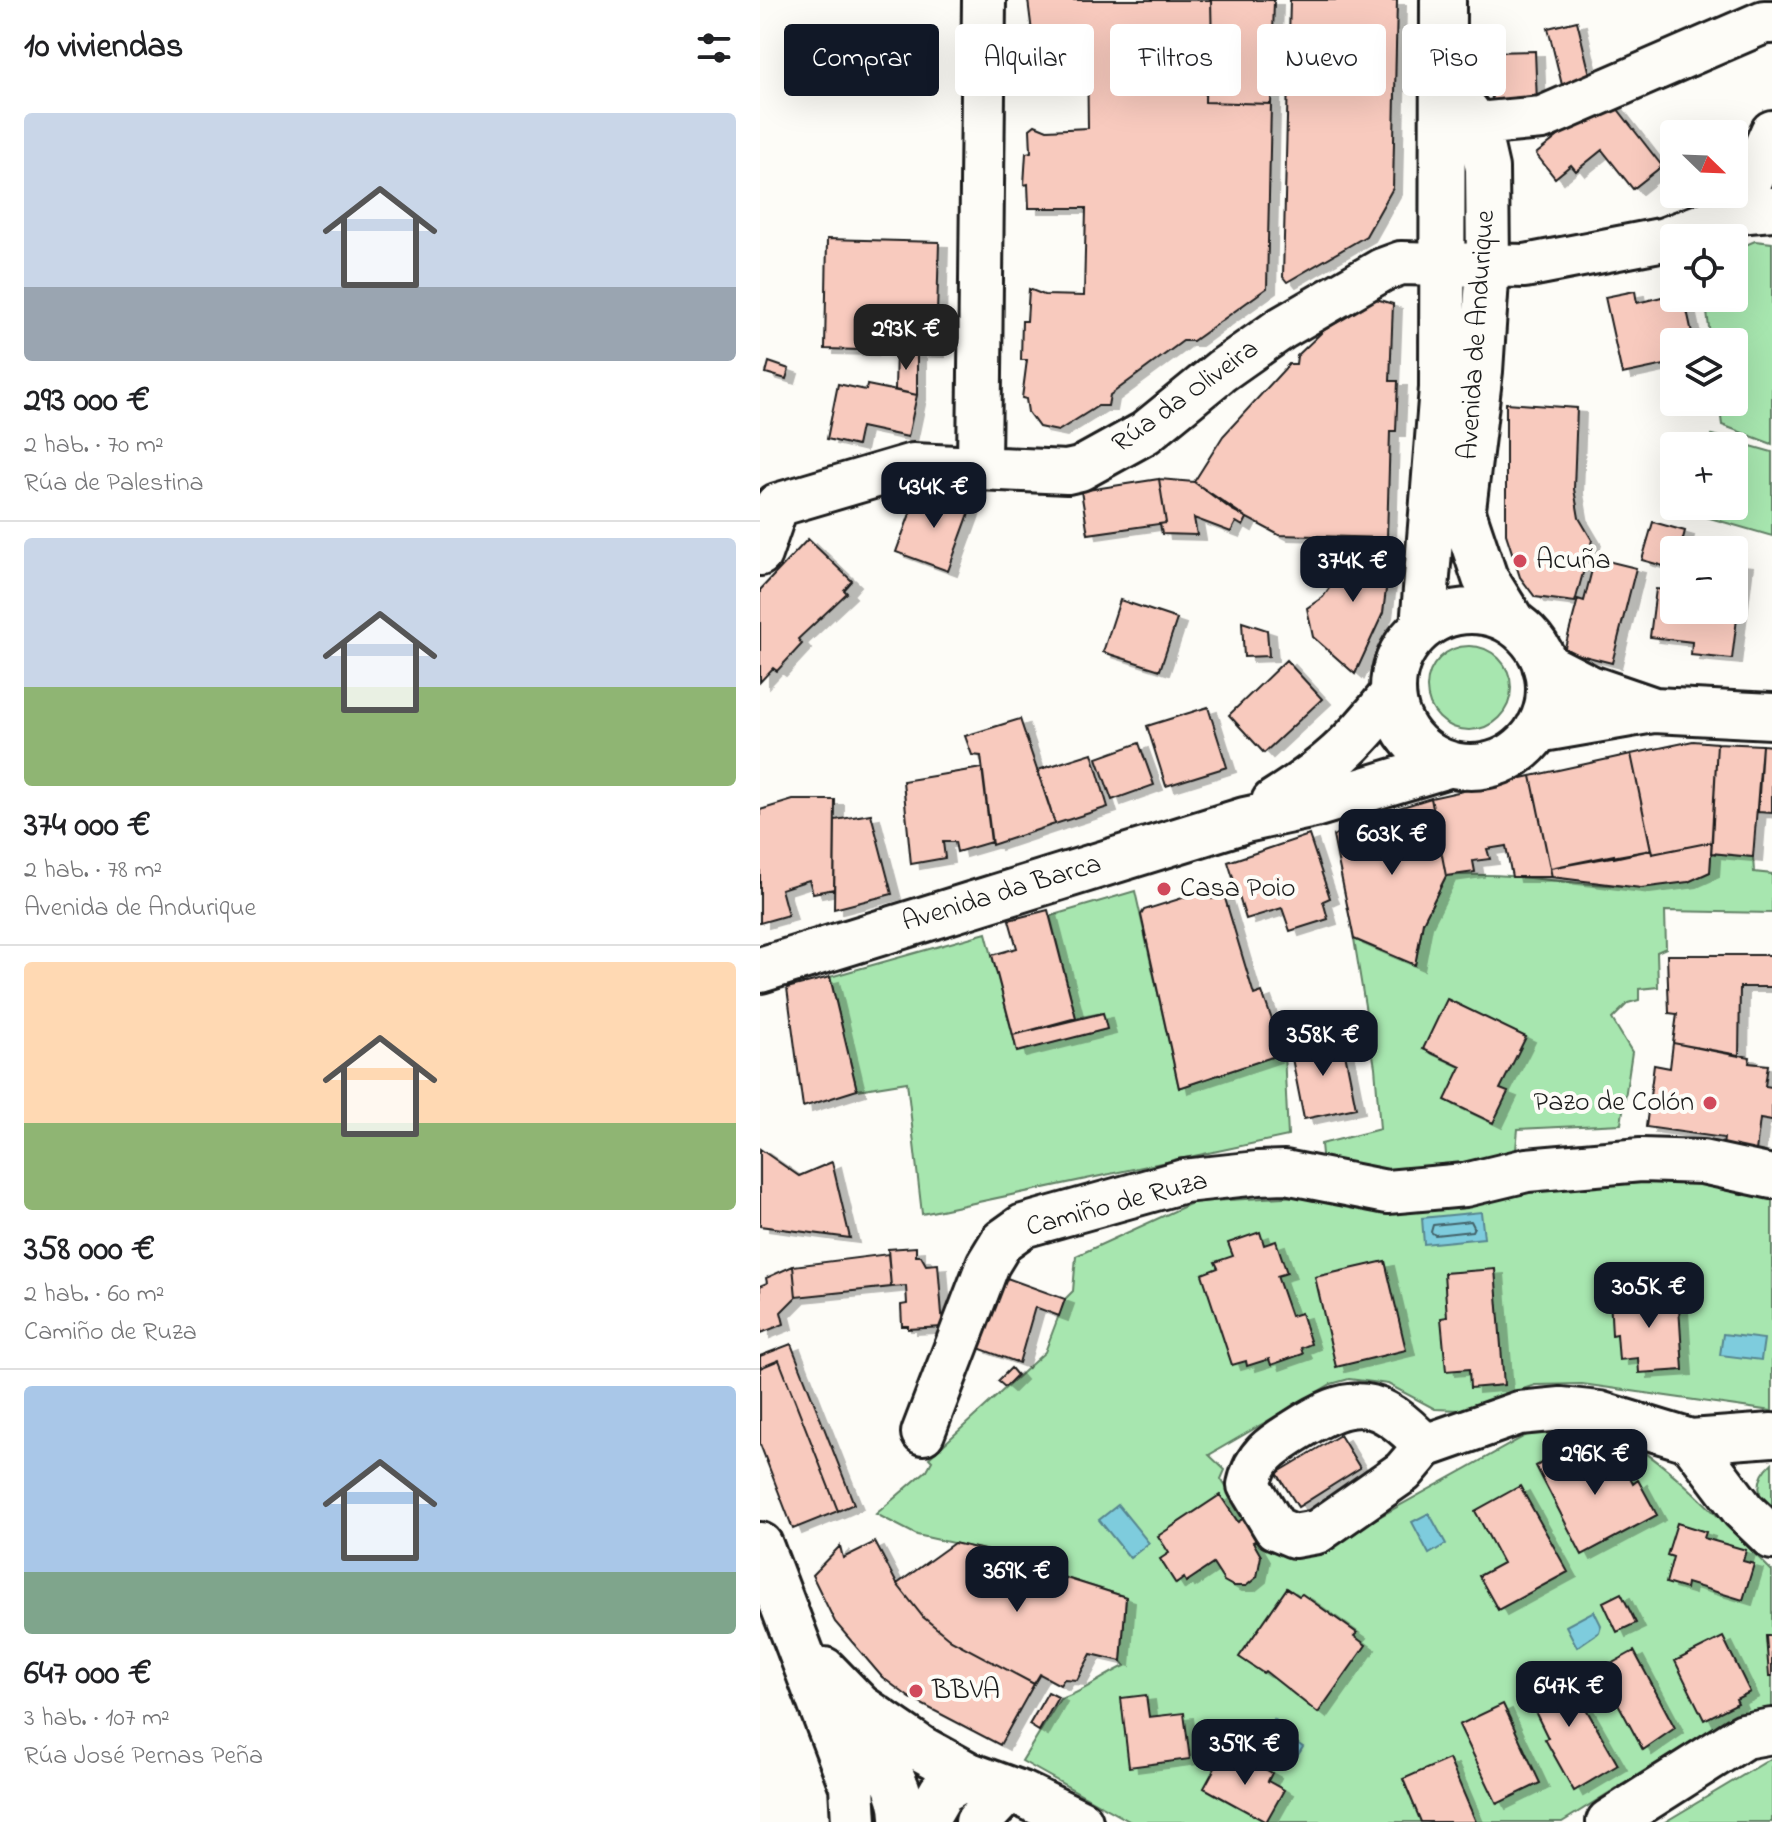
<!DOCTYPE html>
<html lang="es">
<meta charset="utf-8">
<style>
body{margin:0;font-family:"Indie Flower",sans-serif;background:#f2f2f2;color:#202124;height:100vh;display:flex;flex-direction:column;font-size:30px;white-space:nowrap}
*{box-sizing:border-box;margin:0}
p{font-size:26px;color:#757577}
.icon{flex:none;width:44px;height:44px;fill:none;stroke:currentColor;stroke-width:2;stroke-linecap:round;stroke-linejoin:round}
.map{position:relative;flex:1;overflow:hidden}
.panel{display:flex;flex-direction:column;background:#fff;width:760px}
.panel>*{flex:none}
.guide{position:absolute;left:24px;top:24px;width:760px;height:72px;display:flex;gap:16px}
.needle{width:52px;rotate:113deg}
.tools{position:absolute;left:900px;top:120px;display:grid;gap:16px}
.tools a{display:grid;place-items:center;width:88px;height:88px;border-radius:8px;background:#fff;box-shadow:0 8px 32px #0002;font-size:40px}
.price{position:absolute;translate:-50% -68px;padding:0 18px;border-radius:16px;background:#111827;color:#fff;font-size:26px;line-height:52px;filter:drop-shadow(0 2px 4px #0008)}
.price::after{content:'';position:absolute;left:50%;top:48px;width:24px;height:18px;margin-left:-12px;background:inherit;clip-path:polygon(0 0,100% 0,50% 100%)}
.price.selected{background:#222;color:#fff}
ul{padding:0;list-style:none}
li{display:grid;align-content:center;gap:16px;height:424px;padding:0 24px}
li+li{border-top:2px solid #e0e0e0}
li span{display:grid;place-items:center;height:248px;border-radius:8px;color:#555}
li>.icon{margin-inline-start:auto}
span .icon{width:144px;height:144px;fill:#fffc;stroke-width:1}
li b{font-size:34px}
h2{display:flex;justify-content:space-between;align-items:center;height:96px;padding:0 24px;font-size:34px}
.chip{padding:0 28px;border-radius:8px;background:#fff;box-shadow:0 8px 32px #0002;font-size:28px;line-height:72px}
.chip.selected{background:#111827;color:#fff}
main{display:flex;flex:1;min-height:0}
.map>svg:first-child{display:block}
.green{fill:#a7e6af;stroke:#628166;stroke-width:2}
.water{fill:#7eccdd;stroke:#578690;stroke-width:2}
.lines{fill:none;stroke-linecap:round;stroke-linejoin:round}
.shore{stroke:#436269;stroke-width:2}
.building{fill:#f8cabe;stroke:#1c1c1c;stroke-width:2;filter:url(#shadow)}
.street-casing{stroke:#1c1c1c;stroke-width:48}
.secondary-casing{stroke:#1c1c1c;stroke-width:50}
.street{stroke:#fdfcf7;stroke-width:42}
.secondary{stroke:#fdfcf7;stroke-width:44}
.poi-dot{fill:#d1495b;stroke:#fdfcf7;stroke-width:3}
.labels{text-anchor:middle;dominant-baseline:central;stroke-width:8;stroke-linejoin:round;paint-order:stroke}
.street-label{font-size:28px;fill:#1c1c1c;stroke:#fdfcf7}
.poi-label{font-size:28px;fill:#1c1c1c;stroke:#fdfcf7;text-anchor:start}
</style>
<main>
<section class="panel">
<h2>10 viviendas<svg class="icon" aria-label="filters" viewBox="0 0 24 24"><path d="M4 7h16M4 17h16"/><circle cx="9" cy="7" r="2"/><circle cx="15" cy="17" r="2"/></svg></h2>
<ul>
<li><span style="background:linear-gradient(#c9d6e8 70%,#9aa5b1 0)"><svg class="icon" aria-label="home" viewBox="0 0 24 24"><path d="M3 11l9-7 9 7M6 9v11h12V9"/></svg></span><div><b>293 000 €</b><p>2 hab. · 70 m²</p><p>Rúa de Palestina</p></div></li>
<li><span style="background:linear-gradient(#c9d6e8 60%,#8fb573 0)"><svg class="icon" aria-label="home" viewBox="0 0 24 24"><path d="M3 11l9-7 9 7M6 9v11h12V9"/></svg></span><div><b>374 000 €</b><p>2 hab. · 78 m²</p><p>Avenida de Andurique</p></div></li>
<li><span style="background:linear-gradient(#ffd9b3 65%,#8fb573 0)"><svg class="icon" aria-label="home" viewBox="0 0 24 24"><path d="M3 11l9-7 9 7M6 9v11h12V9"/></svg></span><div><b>358 000 €</b><p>2 hab. · 60 m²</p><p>Camiño de Ruza</p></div></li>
<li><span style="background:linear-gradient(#a9c7e8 75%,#7fa58c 0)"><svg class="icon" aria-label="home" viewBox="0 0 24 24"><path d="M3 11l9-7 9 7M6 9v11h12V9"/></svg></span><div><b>647 000 €</b><p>3 hab. · 107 m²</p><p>Rúa José Pernas Peña</p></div></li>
</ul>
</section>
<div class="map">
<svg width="1012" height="1822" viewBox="0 0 1012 1822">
<defs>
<filter id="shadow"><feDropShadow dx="9" dy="5" stdDeviation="0" flood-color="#0004"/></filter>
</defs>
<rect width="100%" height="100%" fill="#fdfcf7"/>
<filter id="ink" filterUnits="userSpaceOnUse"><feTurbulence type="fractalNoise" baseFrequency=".0125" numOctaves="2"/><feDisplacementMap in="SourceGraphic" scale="16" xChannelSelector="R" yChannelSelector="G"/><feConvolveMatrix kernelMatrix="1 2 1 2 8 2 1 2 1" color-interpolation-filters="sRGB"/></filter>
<g filter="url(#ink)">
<!-- green -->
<path class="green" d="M995,241L1012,243V444L962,425L959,402H974V342H951L945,298H974V250Z
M952,435L1012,452V536L929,512L931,506H974V446H949Z
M667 688a42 42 0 1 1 84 0a42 42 0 1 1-84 0Z
M951,853L993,857L994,872L1012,874V913L905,911L906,948L897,952L898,987L879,989V1000L868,1003L852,1019L872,1052L861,1124L758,1129L755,1160L625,1178L563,1165L561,1144L620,1129L615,1067L594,939L655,965L663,922L686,876C769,867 877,906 950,872Z
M375,891L419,1088L524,1053L528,1136L162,1214L147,1082L97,1090L70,977L226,933L257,1051L346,1029L343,1013L316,1018L290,916Z
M839,1179C899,1179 954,1181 1012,1199V1411L822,1384L775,1385L699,1410L675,1409L628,1384L589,1379L571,1384L449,1455L465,1470L461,1479C484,1515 500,1552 547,1557L783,1426C809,1426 844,1429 868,1442C917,1469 971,1531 1012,1571V1707L937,1738L802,1822H371L262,1761L300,1699C323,1693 342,1676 365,1666L361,1661L366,1597L306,1578L246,1570L234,1562L229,1551L157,1535L116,1514L167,1470L172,1461L169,1458L285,1352L305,1299L313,1291L316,1256L434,1202Z
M1012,1463V1512C995,1497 995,1478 1012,1463Z
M1012,1758V1822H905Z"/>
<!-- water -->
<path class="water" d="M721,1212L724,1238L664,1244L662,1218Z
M963,1334L1004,1339L1001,1360L960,1355Z
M358,1505L389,1543L370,1558L339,1520Z
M669,1513L686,1544L669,1554L652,1522Z
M834,1611L841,1625L839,1632L817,1647L806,1626Z
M514,1719L521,1724L517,1730L543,1747L533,1763L500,1742Z"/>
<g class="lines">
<!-- shore -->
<path class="shore" d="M711,1221L714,1227L712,1231L675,1235L671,1232L673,1225Z"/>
</g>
<!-- building -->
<path class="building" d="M268,0H451L452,48L446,49L445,102L511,104L507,288L433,341H423L350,395L348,406H338L298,431L279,427L268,412L266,399L262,398L267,360H261L262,321H267L269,289L284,295L324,296L326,208H269L268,184L264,185L266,153L271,152L270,129L275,125L287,130L328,128L327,47L274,48Z
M451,0H514L511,104L445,102L446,49L452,48Z
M530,0H637L633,188L606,236L527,282L523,277Z
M817,21L832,83L803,89L788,28Z
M775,51L777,103L732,107L731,52Z
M853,103L902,166L873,189L842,150L816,171L811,165L795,178L776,154L828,112Z
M67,239L179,242L176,352L65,349Z
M875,291L877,303L910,295L912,303L925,301L934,342H914V363L862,374L845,297Z
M616,299L633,304L630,381H638L636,431H630L627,538L519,535L472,510L434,482L463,436L529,364H536L537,356L563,331Z
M136,350L157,351V395L135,390Z
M9,362L29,369L26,379L6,373Z
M78,384L106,390L107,385L157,395L148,437L101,427L97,446L67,439Z
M746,403L817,408L814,489L819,518L832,540L815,602L775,597L760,577L746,534Z
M399,479L406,523L328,534L321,491Z
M399,479L434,482L487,518L483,526L476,522L471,532L434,518L437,535L402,534L400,524L406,523Z
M159,489L211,508L188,571L136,552Z
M893,522L925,531L920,550H914V569L882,560Z
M48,539L92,581L84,590L87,593L38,639L42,644L17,671L13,668L0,682V590Z
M602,540L632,543L623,613L595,674L553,637L547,608L563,597Z
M835,558L876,568L852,663L804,651L818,599L824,601Z
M974,561L984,562L972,659L931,655L932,642L890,637L896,589L914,591V610H974Z
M360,600L417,619L400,670L343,652Z
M482,622L507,630L509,656L484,657Z
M526,660L562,699L504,753L469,715Z
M448,707L467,767L406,786L387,726Z
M260,719L295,824L232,845L221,756L212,755L205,736Z
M933,741L957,743L952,842L892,854L871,754Z
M379,743L394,785L352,800L337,758Z
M957,743L1002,745L993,857L951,853Z
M1002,745L1012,746V813L998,812Z
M332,753L348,807L295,824L278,770Z
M871,754L891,850L790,868L771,776Z
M222,768L231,842L197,852L195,842H183L185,858L151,864L143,781Z
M771,776L792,877H752L746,846L727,849L730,859L713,861L715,872L686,876L671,798Z
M671,798L686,876L663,922L655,965L594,939L573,836L604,819Z
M33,800H75L74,889L53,893L49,880L21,889L28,915L0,923V810Z
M111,814L132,894L74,909L75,820Z
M549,835L570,898L563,901L568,919L530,931L522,908L486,919L468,862Z
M952,842L950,872L928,882L881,888L792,877L790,868L854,855V858L891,850L892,854Z
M448,890L452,899L464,895L494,995L502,992L524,1053L419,1088L381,915L384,910Z
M288,910L316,1018L253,1035L232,955L257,948L249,920Z
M907,955H1012V987H980L979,1056L913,1043L917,1014L909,1013Z
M70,977L97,1090L43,1107L27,988Z
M687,999L766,1037L740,1089L748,1092L733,1123L685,1100L701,1067L663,1049Z
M343,1013L347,1029L257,1052L253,1035Z
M582,1038L596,1108L544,1119L530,1048Z
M913,1043L990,1057L989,1063L1008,1065L1005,1086L1012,1087V1121L1000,1119L996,1151L963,1146L964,1138L886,1127L894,1065L910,1068Z
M0,1149L39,1176L72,1162L90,1238L0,1226Z
M500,1232L504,1245L516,1241L527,1273L517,1276L531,1316L541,1313L551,1344L541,1348L543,1354L511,1365L509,1359L487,1366L486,1361L472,1365L442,1274L458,1268L455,1262L473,1256L468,1243Z
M156,1247V1256H161L166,1265L178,1264L183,1327L148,1329V1326H142L141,1305L147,1304L146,1286L131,1287L128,1249Z
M128,1254L131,1287L36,1297L33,1266Z
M625,1261L646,1350L576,1367L555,1277Z
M33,1266L36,1297L21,1312L24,1324L1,1333L0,1286L7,1283L6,1278Z
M735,1269L744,1385L710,1388L709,1369L686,1371L681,1318L687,1317L684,1273Z
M244,1277L305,1299L299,1316L275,1307L259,1363L218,1348Z
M918,1291L923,1370L879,1373L878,1358L859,1360L857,1334L852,1335L850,1296Z
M31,1344L94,1504L78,1511L19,1360L0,1368V1356Z
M19,1360L78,1511L33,1529L0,1444V1368Z
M251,1368L257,1375L245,1387L238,1381Z
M580,1435L600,1468L538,1507L517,1473Z
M817,1444L828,1466L856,1451L873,1484L878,1480L897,1515L822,1555L776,1466Z
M760,1486L808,1572L738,1610L719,1576L743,1563L715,1511Z
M460,1495L478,1522L484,1518L497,1540L493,1542L501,1556L497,1577L486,1586H473L464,1581L453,1564L426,1582L424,1578L416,1584L400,1559L409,1553L398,1536Z
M917,1523L946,1532L944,1538L986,1550L983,1561L994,1564L983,1600L927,1583L926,1589L906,1583L913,1557L907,1555Z
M115,1542L137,1584L163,1617L191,1640L274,1684L240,1745L150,1698L122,1677L75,1622L52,1575L80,1546L83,1558Z
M194,1543L229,1551L234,1562L246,1570L306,1578L366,1597L361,1661L331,1654L317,1680L304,1679L300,1685L280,1674L274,1684L191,1640L163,1617L137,1584Z
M527,1588L539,1596L542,1594L597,1633L594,1636L606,1645L558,1713L505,1671L503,1673L479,1657Z
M861,1593L876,1623L857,1632L843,1602Z
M1006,1636H1012V1676H1009Z
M963,1637L990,1692L976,1699L978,1703L944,1720L915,1661Z
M874,1651L915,1728L883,1750L840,1670Z
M801,1665L858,1765L814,1791L785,1739L788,1738L763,1687Z
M288,1692L298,1697L279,1731L269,1725Z
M386,1695L389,1717L424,1713L430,1759L369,1767L361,1698Z
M743,1704L780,1783L737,1804L699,1725Z
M462,1755L478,1764L482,1756L512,1773L508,1781L524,1790L506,1822L444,1788Z
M689,1759L716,1822H661L643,1779Z"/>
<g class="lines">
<!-- street casing -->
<g class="street-casing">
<path id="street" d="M682,78L717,124L727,168L728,265L721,371L704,509
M717,124L782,118L1004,22H1012
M977,212L1012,132
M219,466L224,0
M17,505L153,465L307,472L320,469L385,433L461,371L522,328L622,270L641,263L765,266L905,239L977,212L1012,209
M0,554L17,505
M163,1433L228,1264L242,1241L263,1226L424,1181L498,1173L525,1172L627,1192L705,1185L767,1170L881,1160L942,1162L1012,1177
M931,1441L1012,1435
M665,1446C618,1396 593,1393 535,1431C511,1446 495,1456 489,1485L515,1528L534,1536L557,1532L643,1472L665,1446L759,1413L801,1409L839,1413L931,1441L983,1510L1012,1538"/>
</g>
<!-- secondary casing -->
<g class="secondary-casing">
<path id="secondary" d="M684,456L725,578L753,623
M633 689a78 78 0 1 1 156 0a78 78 0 1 1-156 0Z
M663,627L682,388L683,0
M785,665L830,688L894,710L1012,716
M777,730L893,710
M514,802C568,768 593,745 632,695
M0,970L485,820L554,805L688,765
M0,1545L92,1786L94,1822
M64,1670L100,1707L160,1748L209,1775L264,1795L320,1822
M87,1707C108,1740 145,1781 143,1822
M164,1822L182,1791L209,1775
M218,1822L248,1790
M849,1822L984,1736L1012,1731"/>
</g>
<!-- street -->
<use href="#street" class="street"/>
<!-- secondary -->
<use href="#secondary" class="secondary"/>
</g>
</g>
<!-- markers -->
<g class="poi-dot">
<circle cx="760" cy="561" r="8"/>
<circle cx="404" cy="889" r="8"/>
<circle cx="950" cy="1103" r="8"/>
<circle cx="156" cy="1691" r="8"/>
</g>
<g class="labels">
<!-- street labels -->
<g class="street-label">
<text transform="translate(718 335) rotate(-86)">Avenida de Andurique</text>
<text transform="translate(426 397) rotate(-36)">Rúa da Oliveira</text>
<text transform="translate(242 894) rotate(-17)">Avenida da Barca</text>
<text transform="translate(357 1205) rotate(-15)">Camiño de Ruza</text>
</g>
<!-- poi labels -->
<g class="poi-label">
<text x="776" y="561">Acuña</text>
<text x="420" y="889">Casa Poio</text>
<text x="934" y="1103" text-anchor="end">Pazo de Colón</text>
<text x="172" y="1691">BBVA</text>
</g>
</g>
</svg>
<div class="tools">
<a><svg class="needle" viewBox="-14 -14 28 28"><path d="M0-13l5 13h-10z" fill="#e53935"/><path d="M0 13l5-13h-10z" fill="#757577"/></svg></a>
<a><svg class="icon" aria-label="locate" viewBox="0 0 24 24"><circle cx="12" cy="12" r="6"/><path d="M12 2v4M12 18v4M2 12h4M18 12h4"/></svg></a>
<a><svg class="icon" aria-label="layers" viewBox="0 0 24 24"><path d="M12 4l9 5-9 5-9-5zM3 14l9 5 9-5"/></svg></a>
<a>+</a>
<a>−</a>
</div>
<b class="price selected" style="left:146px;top:372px">293K €</b>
<b class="price" style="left:174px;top:530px">434K €</b>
<b class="price" style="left:593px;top:604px">374K €</b>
<b class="price" style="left:632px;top:877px">603K €</b>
<b class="price" style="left:563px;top:1078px">358K €</b>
<b class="price" style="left:889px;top:1330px">305K €</b>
<b class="price" style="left:835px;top:1497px">296K €</b>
<b class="price" style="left:257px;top:1614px">369K €</b>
<b class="price" style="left:809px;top:1729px">647K €</b>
<b class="price" style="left:485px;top:1787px">359K €</b>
<div class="guide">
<a class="chip selected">Comprar</a>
<a class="chip">Alquilar</a>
<a class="chip">Filtros</a>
<a class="chip">Nuevo</a>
<a class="chip">Piso</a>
</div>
</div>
</main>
